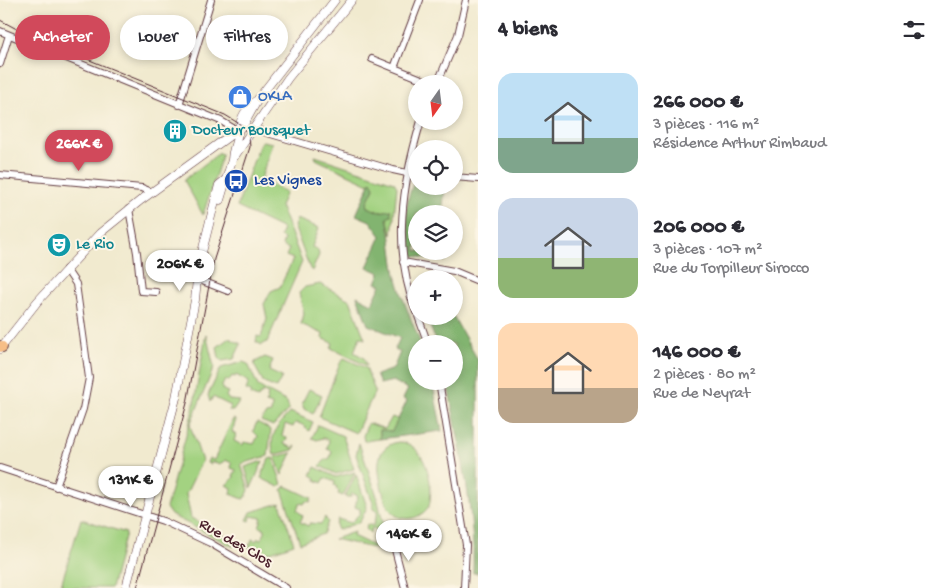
<!DOCTYPE html>
<html lang="fr">
<meta charset="utf-8">
<style>
body{margin:0;font-family:"Gochi Hand",sans-serif;background:#f2f2f3;color:#2b2b33;height:100vh;display:flex;flex-direction:column;font-size:19px;white-space:nowrap}
*{box-sizing:border-box;margin:0}
p{font-size:16px;color:#7c7c81}
.icon{flex:none;width:28px;height:28px;fill:none;stroke:currentColor;stroke-width:2;stroke-linecap:round;stroke-linejoin:round}
.map{position:relative;flex:1;overflow:hidden}
.panel{display:flex;flex-direction:column;background:#fff;width:470px}
.panel>*{flex:none}
.banner{position:absolute;left:15px;top:15px;width:388px;height:45px;display:flex;gap:10px}
.needle{width:32px;rotate:194deg}
.controls{position:absolute;left:408px;top:75px;display:grid;gap:10px}
.controls a{display:grid;place-items:center;width:55px;height:55px;border-radius:50%;background:#fff;box-shadow:0 2px 8px #0003;font-size:25px}
.price{position:absolute;translate:-50% -42px;padding:0 11px;border-radius:18px;background:#fff;color:#222;font-size:16px;line-height:32px;filter:drop-shadow(0 1px 2px #0008)}
.price::after{content:'';position:absolute;left:50%;top:30px;width:15px;height:11px;margin-left:-8px;background:inherit;clip-path:polygon(0 0,100% 0,50% 100%)}
.price.active{background:#d1495b;color:#fff}
ul{padding:0;list-style:none}
li{display:flex;align-items:center;gap:15px;height:125px;padding:0 20px}
li span{display:grid;place-items:center;flex:none;width:140px;height:100px;border-radius:15px;color:#555}
li>.icon{margin-inline-start:auto}
span .icon{width:60px;height:60px;fill:#fffc;stroke-width:1}
li b{font-size:21px}
h2{display:flex;justify-content:space-between;align-items:center;height:60px;padding:0 20px;font-size:21px}
.tag{padding:0 18px;border-radius:22px;background:#fff;box-shadow:0 2px 8px #0003;font-size:18px;line-height:45px}
.tag.active{background:#d1495b;color:#fff}
main{display:flex;flex:1;min-height:0}
.map>svg:first-child{display:block}
.green{fill:#a3d281;stroke:#767856}
.forest{fill:#82b46f;stroke:#666a4d}
.lines{fill:none;stroke-linecap:round;stroke-linejoin:round}
.minor-casing{stroke:#633d44;stroke-width:8}
.tertiary-casing{stroke:#633d44;stroke-width:9}
.primary-casing{stroke:#633d44;stroke-width:12}
.minor{stroke:#fff;stroke-width:6}
.tertiary{stroke:#fff;stroke-width:8}
.primary{stroke:#f6be87;stroke-width:10}
.tram{stroke:#4a1f2b;stroke-width:1}
.labels{text-anchor:middle;dominant-baseline:central;stroke-width:4;stroke-linejoin:round;paint-order:stroke}
.shop-label{font-size:16px;fill:#366cbe;stroke:#fcf5e5;text-anchor:start}
.culture-label{font-size:16px;fill:#0d838f;stroke:#fcf5e5;text-anchor:start}
.transit-label{font-size:16px;fill:#164399;stroke:#fcf5e5;text-anchor:start}
.street-label{font-size:16px;fill:#4a1f2b;stroke:#fcf5e5}
</style>
<main>
<div class="map">
<svg width="478" height="588" viewBox="0 0 478 588">
<rect width="100%" height="100%" fill="#fcf5e5"/>
<filter id="ink" filterUnits="userSpaceOnUse"><feTurbulence type="fractalNoise" baseFrequency=".02" numOctaves="2"/><feDisplacementMap in="SourceGraphic" scale="10" xChannelSelector="R" yChannelSelector="G"/><feConvolveMatrix kernelMatrix="1 2 1 2 8 2 1 2 1" color-interpolation-filters="sRGB"/></filter>
<filter id="wash" filterUnits="userSpaceOnUse"><feTurbulence type="fractalNoise" baseFrequency=".0096" numOctaves="4" result="noise"/><feDisplacementMap in="SourceGraphic" scale="20" xChannelSelector="R" yChannelSelector="G"/><feGaussianBlur stdDeviation="1.12" result="paint"/><feColorMatrix in="noise" values="0 0 0 0 0 0 0 0 0 0 0 0 0 0 0 0 0 1.4 0 .05"/><feComposite in="paint" operator="in"/></filter>
<g filter="url(#wash)">
<rect width="100%" height="100%" fill="#f1eacf"/>
<!-- green -->
<path class="green" d="M263,141L272,143L261,179L286,192L280,206C289,227 295,244 302,262L267,342L262,345L256,342L257,336L261,337L267,319L264,304L271,291L280,287L293,259L286,256L289,249L282,246L284,239L280,236L283,229L237,207L260,143Z
M219,153L222,155L203,215L184,180Z
M315,156L394,182L397,187L392,235L387,218L391,210L379,212L368,207L367,202L374,188L371,181L369,184L322,162L316,159Z
M297,219L319,228L312,247L318,250L319,255L312,271L310,269L294,226Z
M320,284L350,300L365,339L360,337L354,352L364,358L367,366L331,348L333,343L322,338L323,334L301,324L304,314L299,293L305,287Z
M206,334L214,367L190,425L202,461L186,494L191,518L226,536L234,547L171,515L166,508L193,410Z
M229,338L241,344L234,359L222,361L219,358L217,347Z
M265,357L273,360L269,371L282,377L276,388L264,383L254,365L255,362Z
M344,358L366,368L375,391L356,433L319,417L339,365Z
M243,362L248,364L258,386L287,402L289,409L273,426L261,421L266,414L271,413L272,405L266,403L268,394L263,392L258,398L250,395L251,392L246,390L249,382L236,375L235,377L232,376L229,381L225,380L222,386L223,390L228,392L226,396L229,400L240,401L233,411H229L231,406L213,397L210,402L208,395L221,368Z
M309,389L322,395L313,414L304,409L302,403Z
M290,412L313,422L309,431C305,427 302,423 295,423L293,427L285,424L282,436L287,438L284,444L293,448L296,446L293,450L274,455C268,436 278,425 290,412Z
M392,417L399,420L392,431L380,430V439L364,441L363,436L368,423L385,429Z
M233,419L236,420L232,432L236,435L234,441L243,445L244,442L254,444L258,436L253,431L257,422L271,430L268,456L241,464L249,490L246,497L243,499L231,494L232,488L226,485L235,477L233,476L236,470L231,468L232,463L225,460L220,465L212,462L211,464L207,463L209,458L214,460Z
M318,425L343,436L354,469L336,474L320,466L325,460L330,458L332,451L327,449L329,440L323,438L317,440L312,438Z
M398,442C425,441 435,485 429,506C420,521 398,524 388,507C385,502 384,495 382,489C378,470 373,447 398,442Z
M359,443L376,493L390,552L334,539L354,532L353,536L378,548L384,534L372,528L370,533L366,529L367,524L373,526L378,512L373,509V503L356,455Z
M292,453L282,475L275,457Z
M273,458L282,484L279,487L261,478L269,459Z
M263,461L251,488L245,467Z
M315,467L336,477L355,472L343,496L338,494L339,491L336,489L337,487L334,485L335,482L325,478L322,483L315,480L316,478L311,475Z
M356,474L367,507L360,522L338,530L336,525L338,519L351,523L360,513V509L355,507L358,496L352,493L351,497H345Z
M286,486L312,498L310,502L306,501L304,504L300,503L297,510L303,516L300,522L308,526L310,523L321,524L325,517L328,522L323,534L300,543L282,490Z
M280,503L294,544L265,554L246,546L250,545L252,539L256,541L258,538L261,539L265,533V529L259,527L262,518L251,516L250,521L247,520L251,512Z
M81,519L126,533L111,588H60Z"/>
<!-- forest -->
<path class="forest" d="M371,181L374,188L367,202L368,207L379,212L391,210V216L387,218C392,237 392,256 396,275C402,299 412,321 421,344H416V381H432L442,431L380,439V430L392,431L407,401L403,399L408,389L393,381L380,384L376,375L393,369L400,352L395,349L400,338L368,325L357,296L372,304L381,285L376,283L380,273L367,267L381,236L370,221L356,215Z
M414,183L416,186L445,189L442,214H416V251H447L446,261L408,255C405,234 403,203 414,183Z
M426,316H453L478,360V573H473C476,515 458,439 447,381H454V344H437Z"/>
</g>
<g filter="url(#ink)">
<g class="lines">
<!-- minor casing -->
<g class="minor-casing">
<path id="minor" d="M0,31L221,121L238,131
M372,59L434,84
M0,64L9,35
M394,68L420,0
M437,84L458,35L466,0
M179,105L211,0
M254,129L393,170L416,175
M0,175L142,188L152,192
M454,177L478,179
M129,209L137,253L141,291L156,292
M403,262L454,271L478,281
M197,279L228,291
M416,312C392,249 402,184 421,121
M418,316L428,344
M439,381L466,545L464,588
M0,468L163,521L210,543L286,588
M56,487L83,409L89,378L76,284L66,269
M393,542L405,588"/>
</g>
<!-- tertiary casing -->
<g class="tertiary-casing">
<path id="tertiary" d="M232,160C232,152 234,149 236,141C241,123 239,116 254,102
M220,200L232,160L288,78L352,0
M0,349L37,302L100,233L141,200L243,126L258,99L335,0
M126,588L176,398L195,300L198,268L219,185L225,180"/>
</g>
<!-- primary casing -->
<g class="primary-casing">
<path id="primary" d="M0,346L2,347"/>
</g>
<!-- minor -->
<use href="#minor" class="minor"/>
<!-- tertiary -->
<use href="#tertiary" class="tertiary"/>
<!-- primary -->
<use href="#primary" class="primary"/>
<!-- tram -->
<path class="tram" d="M0,20L28,35L225,115L243,126L249,136L250,147L214,259L187,403L137,588"/>
</g>
</g>
<!-- icons -->
<defs>
<g id="shop-disc" transform="scale(1.25)"><circle r="9.5" fill="#3f7fe0" stroke="#fcf5e5"/><path d="M-5-2.5h2.3a2.7 3.5 0 0 1 5.4 0H5L5.5 6h-11ZM-1.5-2.5h3a1.5 2.3 0 0 0-3 0Z" fill="#fff"/></g>
<g id="building-disc" transform="scale(1.25)"><circle r="9.5" fill="#0f9aa8" stroke="#fcf5e5"/><path d="M-4-6H4V6H1V3H-1V6H-4ZM-2.5-4.3h1.7v1.8h-1.7ZM.8-4.3h1.7v1.8H.8ZM-2.5-1h1.7V.8h-1.7ZM.8-1h1.7V.8H.8Z" fill="#fff"/></g>
<g id="bus-disc" transform="scale(1.25)"><circle r="9.5" fill="#1a4fb4" stroke="#fcf5e5"/><path d="M-5-6H5V4H4V6H2V4H-2V6H-4V4H-5ZM-3.5-4V0h7V-4ZM-3.5 1.2v1.5H-2V1.2ZM2 1.2v1.5H3.5V1.2Z" fill="#fff"/></g>
<g id="theatre-disc" transform="scale(1.25)"><circle r="9.5" fill="#0f9aa8" stroke="#fcf5e5"/><path d="M-5-5.5Q0-4 5-5.5V0Q5 5 0 6Q-5 5-5 0ZM-3.3-2.5H-1v1.5H-3.3ZM1-2.5H3.3v1.5H1ZM-2.8 1Q0 5.5 2.8 1Z" fill="#fff"/></g>
</defs>
<g fill-rule="evenodd">
<use href="#shop-disc" x="240" y="97"/>
<use href="#building-disc" x="175" y="131"/>
<use href="#bus-disc" x="236" y="181"/>
<use href="#theatre-disc" x="59" y="245"/>
</g>
<g class="labels">
<!-- shop labels -->
<g class="shop-label">
<text x="258" y="97">OKLA</text>
</g>
<!-- culture labels -->
<g class="culture-label">
<text x="192" y="131">Docteur Bousquet</text>
<text x="76" y="245">Le Rio</text>
</g>
<!-- transit labels -->
<g class="transit-label">
<text x="254" y="181">Les Vignes</text>
</g>
<!-- street labels -->
<g class="street-label">
<text transform="translate(235 544) rotate(30)">Rue des Clos</text>
</g>
</g>
</svg>
<div class="controls">
<a><svg class="needle" viewBox="-14 -14 28 28"><path d="M0-13l5 13h-10z" fill="#e53935"/><path d="M0 13l5-13h-10z" fill="#7c7c81"/></svg></a>
<a><svg class="icon" aria-label="locate" viewBox="0 0 24 24"><circle cx="12" cy="12" r="6"/><path d="M12 2v4M12 18v4M2 12h4M18 12h4"/></svg></a>
<a><svg class="icon" aria-label="layers" viewBox="0 0 24 24"><path d="M12 4l9 5-9 5-9-5zM3 14l9 5 9-5"/></svg></a>
<a>+</a>
<a>−</a>
</div>
<b class="price active" style="left:79px;top:172px">266K €</b>
<b class="price" style="left:180px;top:292px">206K €</b>
<b class="price" style="left:131px;top:508px">131K €</b>
<b class="price" style="left:409px;top:562px">146K €</b>
<div class="banner">
<a class="tag active">Acheter</a>
<a class="tag">Louer</a>
<a class="tag">Filtres</a>
</div>
</div>
<section class="panel">
<h2>4 biens<svg class="icon" aria-label="filters" viewBox="0 0 24 24"><path d="M4 7h16M4 17h16"/><circle cx="9" cy="7" r="2"/><circle cx="15" cy="17" r="2"/></svg></h2>
<ul>
<li><span style="background:linear-gradient(#bfe0f5 65%,#7fa58c 0)"><svg class="icon" aria-label="home" viewBox="0 0 24 24"><path d="M3 11l9-7 9 7M6 9v11h12V9"/></svg></span><div><b>266 000 €</b><p>3 pièces · 116 m²</p><p>Résidence Arthur Rimbaud</p></div></li>
<li><span style="background:linear-gradient(#c9d6e8 60%,#8fb573 0)"><svg class="icon" aria-label="home" viewBox="0 0 24 24"><path d="M3 11l9-7 9 7M6 9v11h12V9"/></svg></span><div><b>206 000 €</b><p>3 pièces · 107 m²</p><p>Rue du Torpilleur Sirocco</p></div></li>
<li><span style="background:linear-gradient(#ffd9b3 65%,#b9a48a 0)"><svg class="icon" aria-label="home" viewBox="0 0 24 24"><path d="M3 11l9-7 9 7M6 9v11h12V9"/></svg></span><div><b>146 000 €</b><p>2 pièces · 80 m²</p><p>Rue de Neyrat</p></div></li>
</ul>
</section>
</main>
